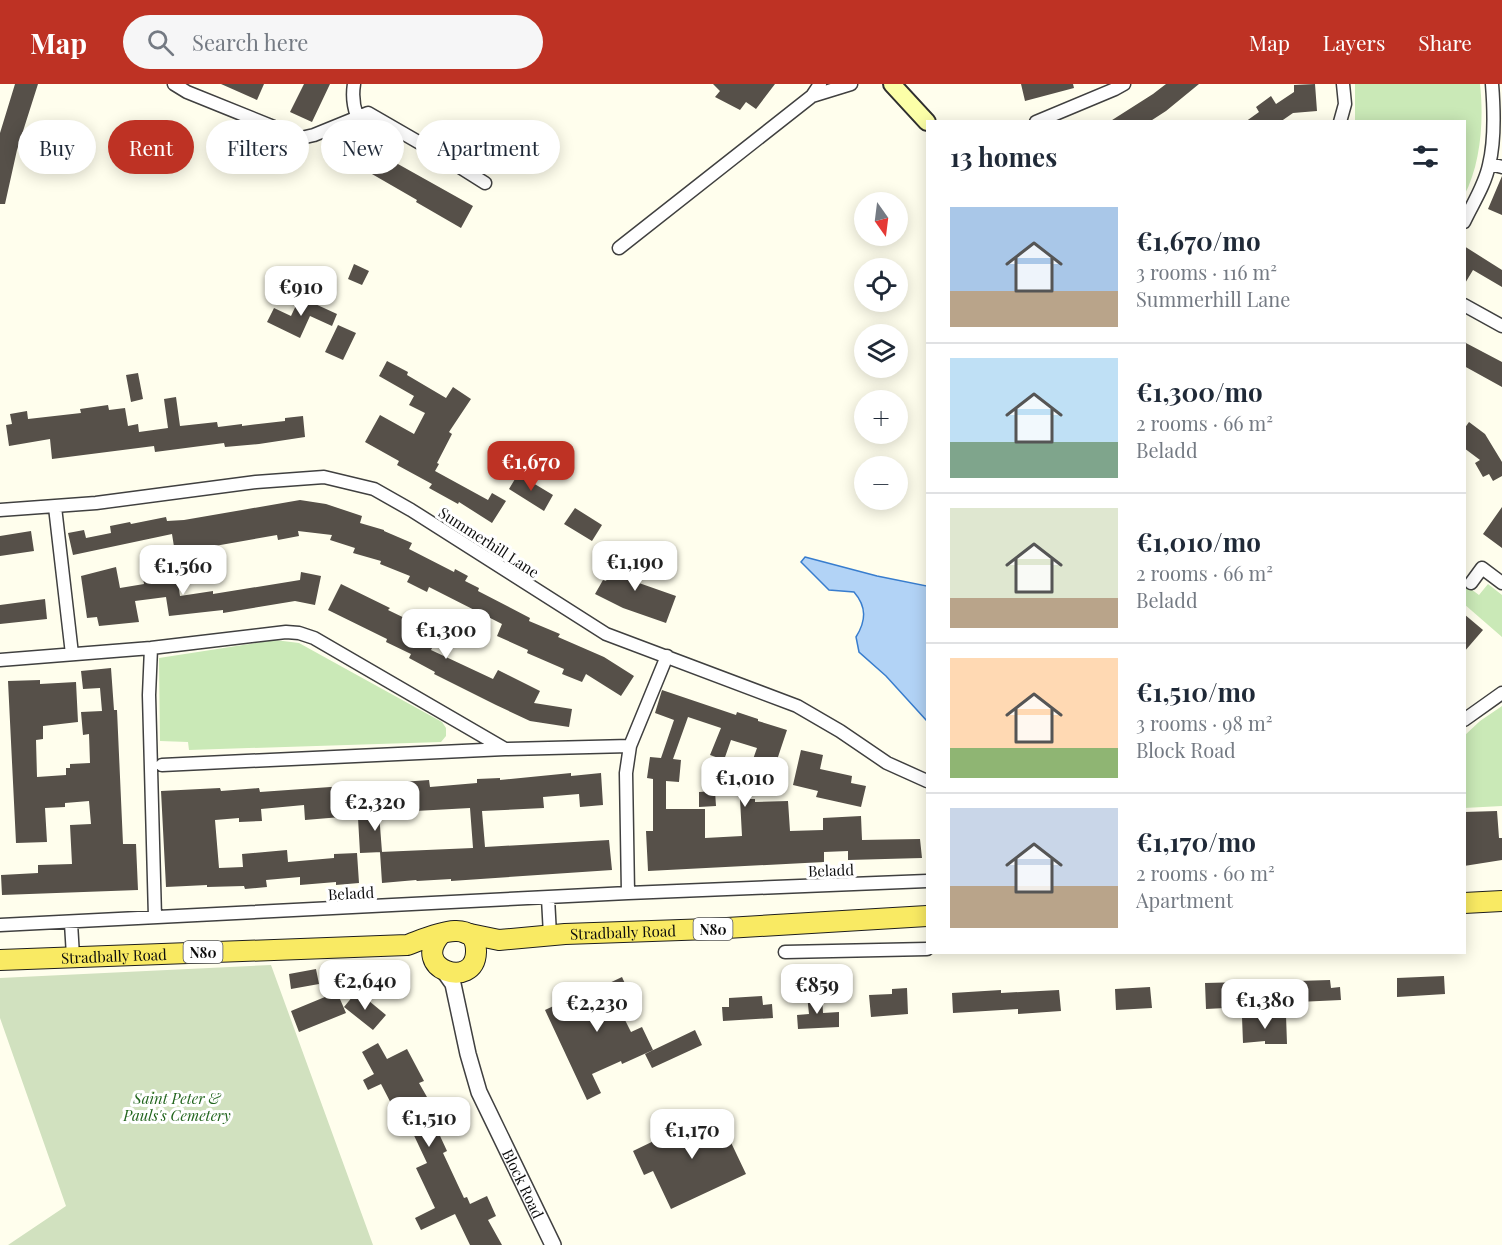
<!DOCTYPE html>
<meta charset="utf-8">
<style>
body{margin:0;font-family:"Playfair Display",serif;background:#f6f6f7;color:#1f2937;height:100vh;display:flex;flex-direction:column;font-size:22px;white-space:nowrap}
*{box-sizing:border-box;margin:0}
p{font-size:20px;color:#747a83}
.icon{flex:none;width:33px;height:33px;fill:none;stroke:currentColor;stroke-width:2;stroke-linecap:round;stroke-linejoin:round}
.map{position:relative;flex:1;overflow:hidden}
.drawer{position:absolute;left:926px;top:36px;width:540px;height:834px;display:flex;flex-direction:column;background:#fff;border-radius:0px;box-shadow:0 3px 15px #0003}
.drawer>*{flex:none}
.banner{position:absolute;left:18px;top:36px;width:570px;height:54px;display:flex;gap:12px}
.needle{width:39px;rotate:166deg}
.fabs{position:absolute;left:854px;top:108px;display:grid;gap:12px}
.fabs a{display:grid;place-items:center;width:54px;height:54px;border-radius:50%;background:#fff;box-shadow:0 3px 15px #0003;font-size:30px}
.price{position:absolute;translate:-50% -51px;padding:0 14px;border-radius:12px;background:#fff;color:#222;font-size:20px;line-height:39px;filter:drop-shadow(0 2px 3px #0008)}
.price::after{content:'';position:absolute;left:50%;top:36px;width:18px;height:14px;margin-left:-9px;background:inherit;clip-path:polygon(0 0,100% 0,50% 100%)}
.price.current{background:#be3224;color:#fff}
ul{padding:0;list-style:none}
li{display:flex;align-items:center;gap:18px;height:150px;padding:0 24px}
li+li{border-top:2px solid #e0e1e3}
li span{display:grid;place-items:center;flex:none;width:168px;height:120px;border-radius:0px;color:#555}
li>.icon{margin-inline-start:auto}
span .icon{width:72px;height:72px;fill:#fffc;stroke-width:1}
li b{font-size:26px}
h2{display:flex;justify-content:space-between;align-items:center;height:72px;padding:0 24px;font-size:26px}
.tag{padding:0 21px;border-radius:27px;background:#fff;box-shadow:0 3px 15px #0003;font-size:21px;line-height:54px}
.tag.current{background:#be3224;color:#fff}
header{display:flex;align-items:center;gap:36px;box-sizing:border-box;height:84px;padding:0 30px;background:#be3224;color:#fff}
header strong{font-size:28px}
nav{display:flex;gap:33px;margin-inline-start:auto;font-size:21px}
.search{width:420px;height:54px;background:#f6f6f7;display:flex;align-items:center;gap:15px;box-sizing:border-box;padding:0 21px;border-radius:33px;color:#747a83;font-size:22px}
.map>svg:first-child{display:block}
.green{fill:#cae9b7}
.cemetery{fill:#d1e1bf}
.water{fill:#b2d3f6;stroke:#387dce;stroke-width:1.5}
.building{fill:#565049}
.lines{fill:none;stroke-linecap:round;stroke-linejoin:round}
.minor-casing{stroke:#404040;stroke-width:15}
.tertiary-casing{stroke:#404040;stroke-width:18}
.secondary-casing{stroke:#2f2f2f;stroke-width:20}
.primary-casing{stroke:#1e1e1e;stroke-width:22}
.minor{stroke:#fff;stroke-width:12}
.tertiary{stroke:#fff;stroke-width:15}
.secondary{stroke:#fcffa8;stroke-width:16}
.primary{stroke:#f9ea63;stroke-width:20}
.labels{text-anchor:middle;dominant-baseline:central;stroke-width:6;stroke-linejoin:round;paint-order:stroke}
.shield{fill:#fff;stroke:#565656;stroke-width:1.5}
.shield-label{font-size:14px;font-weight:bold;fill:#0d0d0d}
.street-label{font-size:15px;fill:#0d0d0d;stroke:#fff}
.park-label{font-size:15px;font-style:italic;fill:#22651d;stroke:#fff}
</style>
<header>
<strong>Map</strong>
<div class="search"><svg class="icon" aria-label="search" viewBox="0 0 24 24"><circle cx="10" cy="10" r="6"/><path d="M15 15l6 6"/></svg>Search here</div>
<nav><a>Map</a><a>Layers</a><a>Share</a></nav>
</header>
<div class="map">
<svg width="1502" height="1161" viewBox="0 0 1502 1161">
<rect width="100%" height="100%" fill="#fffeed"/>
<!-- green -->
<path class="green" d="M1355,0H1480C1484,36 1481,80 1464,112V38L1355,37Z
M1464,500L1479,511L1488,500L1502,511V553L1464,520Z
M275,556L299,559L442,638L446,644V652L441,658L189,666L188,658L160,657L159,574Z
M1502,622V722L1464,724V652L1480,637Z"/>
<!-- cemetery -->
<path class="cemetery" d="M271,881L373,1161H8L66,1122L0,934V894Z"/>
<!-- water -->
<path class="water" d="M805,473L877,492L927,502V637L886,592L859,568L856,553C866,537 867,523 854,508L829,506L801,478Z"/>
<!-- building -->
<path class="building" d="M15,0H38L17,66L5,120H0V49Z
M221,0H264L257,16Z
M304,0H330L312,38L290,28Z
M713,0H775L756,25L746,18L740,26L715,13L720,7Z
M1021,0H1073L1074,4L1025,17Z
M1166,0H1199L1166,27L1149,38H1109L1153,10Z
M1315,0L1317,27L1293,29L1280,38H1245L1259,28L1256,23L1271,12L1276,20L1294,8V1Z
M474,38L494,49L479,75L459,64Z
M348,55L387,77L389,75L473,122L461,144L416,118L417,116L339,71Z
M1502,92V131L1488,125Z
M1464,162L1502,186V203L1473,186L1464,201Z
M354,180L369,187L362,201L348,195Z
M300,213L337,230L332,242L310,232L300,254L267,238L274,224L291,232Z
M338,241L356,249L343,276L325,268Z
M1464,258L1502,278V303L1464,282Z
M387,277L408,288L407,291L446,314L453,303L471,315L449,348L452,350L437,379L439,380L435,387L488,416L492,409L506,417L492,439L459,418L458,420L429,404L432,400L397,381L399,377L365,358L380,331L414,350L425,329L409,321L414,312L379,292Z
M138,289L143,315L131,318L126,291Z
M176,313L180,342L217,338L218,343L242,340V342L285,337V334L303,332L305,353L259,360L225,363L224,359L155,368L154,362L52,375L50,355L9,362L6,341L12,340L10,330L27,327L28,335L81,329L80,325L108,321L109,326L125,324L128,342L138,340L139,348L168,344L164,315Z
M1469,338L1485,350L1502,378V392L1493,397L1489,390L1483,393L1475,379L1480,376L1464,364V345Z
M518,390L553,411L544,427L509,405Z
M300,416L326,420L362,432L360,439L384,446V447L412,459L409,465L454,488L455,485L468,492L465,497L479,504L478,507L530,534L529,537L560,550L558,553L604,573L634,592L621,612L586,590L582,598L562,590L564,585L527,569L528,566L497,552L502,540L429,503L427,508L407,498L410,492L380,480L381,477L353,469L355,464L330,456L332,451L298,447L299,452L278,456L277,451L175,469L172,450L73,471L68,449L84,446L86,454L111,449L110,442L130,438L131,440L166,433L167,437L184,436Z
M1502,423V464L1483,450Z
M575,424L602,441L592,457L564,440Z
M31,447L34,467L0,472V452Z
M619,471L646,484L639,499L676,512L666,539L623,524L595,510L603,496L606,497Z
M116,483L120,504L144,500L142,488L173,484L174,493H177L180,512L213,507V510L300,496L301,488L321,492L315,521L295,517L223,529V526L169,532L166,513L135,517L139,538L99,542L97,533L87,534L81,492Z
M341,500L390,524L388,526L417,540L412,549L434,560L431,566L493,595L498,586L540,607L534,619L572,625L569,643L530,637L496,621L434,590L435,588L409,574L411,570L386,558L387,555L328,526Z
M45,515L47,535L0,540V521Z
M1464,530L1483,546L1464,568Z
M111,584L114,626H117L123,760H136L138,806L2,811L1,791L38,789V781L72,780L70,741L91,740L89,717L65,719V723L45,724L47,758L16,759L8,597L40,596V600L76,598L78,638L43,642V655L36,656L37,693L66,691V684H70V680L90,679L89,650L83,651L81,628L102,627L100,604L83,605L81,587Z
M662,606L736,631L737,628L758,635V637L787,646L774,685L752,678L757,664L731,656L724,676L710,671L721,644L688,633L673,675L681,676L679,698L666,697V725H705V754L742,752L740,715H755V718L788,717L790,747L823,746V734L861,732L862,756L920,755L922,774L848,776V767L824,768V778L648,787L646,747H653V695L647,694L650,673L661,674L674,636L655,629Z
M801,666L823,671L820,685L852,692L851,699L866,702L861,723L816,713L818,707L793,701Z
M571,689V692L601,689L603,721L580,723L579,710L543,713L544,724L482,727L485,763L609,756L612,786L451,797V795L417,797L416,796L382,799L380,768L473,764L470,724L379,729L382,768L360,769L358,734L341,735V733L305,736L304,721L261,725L262,737L239,738V734L215,736L219,784L243,783L242,770L287,766L288,778L334,774V770L357,769L359,799L336,801V798L300,801V793L266,796L267,803L245,805L244,802L207,803V801L166,803L161,707L220,704L221,707L259,704L260,708L429,696L430,703L477,699V695L500,694V696Z
M715,707L716,722L699,723V708Z
M1497,727L1499,754H1502V776L1464,782V728Z
M316,885L319,900L291,905L289,890Z
M1444,892L1445,910L1397,913V894Z
M622,893L633,917L619,924L631,948L642,943L653,966L622,980L621,977L592,990L601,1009L587,1016L545,926L562,918L563,921Z
M1330,896L1331,904L1340,903L1341,916L1298,918L1297,897Z
M1244,898L1245,923L1206,925L1205,899Z
M1150,903L1152,924L1116,926L1115,905Z
M907,904L908,930L871,933L869,911L892,910V905Z
M1001,906V909L1059,906L1061,927L1018,930V925L953,929L952,909Z
M357,907L386,931L373,946L344,923Z
M337,908L346,929L299,948L291,927Z
M822,910L823,929L839,928V943L798,945L797,931L809,930L807,911Z
M762,912L763,921L772,920L773,934L723,937L722,923H729V914Z
M1286,931L1287,960H1265V957L1243,959L1242,933Z
M695,946L702,961L652,984L645,970Z
M378,959L387,975L407,965L424,997L419,999L427,1013L423,1015L447,1067L443,1069L464,1114L467,1113L470,1120L487,1112L496,1132L488,1136L502,1161H470L455,1130L421,1146L415,1134L435,1124L416,1084L427,1079L402,1026L396,1029L381,1000L368,1006L363,996L374,990L362,968Z
M716,1027L746,1090L671,1125L653,1087L644,1091L633,1067Z"/>
<g class="lines">
<!-- minor casing -->
<g class="minor-casing">
<path id="minor" d="M174,0L187,8L301,54L314,51L368,29L439,70L485,99
M354,0C352,12 353,21 357,32
M812,12L851,0
M1036,38L1115,5L1124,0
M1340,38L1345,20L1343,0
M1490,80L1502,83
M1464,138C1473,119 1485,101 1489,81C1495,57 1494,25 1492,0
M619,164L812,12L820,0
M1464,221L1502,242
M55,423L72,570
M0,426L96,419L256,398L324,393L374,405L411,426L606,550L797,622L840,647L887,679L927,697
M1471,499L1482,484L1502,499
M151,564L149,611L155,833
M0,576L151,564L286,548L299,549L314,554L505,665L630,662
M1464,636L1502,609
M162,681L505,665
M628,809L626,689L630,662L667,572
M548,814L550,851
M71,839L73,872
M0,841L628,809L927,797
M785,868L927,865"/>
</g>
<!-- tertiary casing -->
<g class="tertiary-casing">
<g id="tertiary">
<path id="s1" d="M443,886L453,900L468,970L479,1008L553,1161"/>
</g>
</g>
<!-- secondary casing -->
<g class="secondary-casing">
<path id="secondary" d="M892,0L927,38"/>
</g>
<!-- primary casing -->
<g class="primary-casing">
<g id="primary">
<path d="M1464,819L1502,817"/>
<path id="s2" d="M465,849L499,856L565,850L710,845L927,832"/>
<path id="s3" d="M0,876L407,861C425,855 477,829 476,868C475,907 409,885 441,850"/>
</g>
</g>
<!-- minor -->
<use href="#minor" class="minor"/>
<!-- tertiary -->
<use href="#tertiary" class="tertiary"/>
<!-- secondary -->
<use href="#secondary" class="secondary"/>
<!-- primary -->
<use href="#primary" class="primary"/>
</g>
<g class="labels">
<!-- shield labels -->
<g class="shield">
<rect x="693.5" y="834" width="39" height="22" rx="4.5"/>
<rect x="183.5" y="857" width="39" height="22" rx="4.5"/>
</g>
<g class="shield-label">
<text x="713" y="845">N80</text>
<text x="203" y="868">N80</text>
</g>
<!-- street labels -->
<g class="street-label">
<text transform="translate(489 458) rotate(33)">Summerhill Lane</text>
<text transform="translate(831 786) rotate(-2)">Beladd</text>
<text transform="translate(351 809) rotate(-3)">Beladd</text>
<text stroke="none"><textPath href="#s2" startOffset="159">Stradbally Road</textPath></text>
<text stroke="none"><textPath href="#s3" startOffset="114">Stradbally Road</textPath></text>
<text stroke="none"><textPath href="#s1" startOffset="230">Block Road</textPath></text>
</g>
<!-- park labels -->
<g class="park-label">
<text x="177" y="1014">Saint Peter &amp;<tspan x="177" dy="17">Pauls's Cemetery</tspan></text>
</g>
</g>
</svg>
<div class="fabs">
<a><svg class="needle" viewBox="-14 -14 28 28"><path d="M0-13l5 13h-10z" fill="#e53935"/><path d="M0 13l5-13h-10z" fill="#747a83"/></svg></a>
<a><svg class="icon" aria-label="locate" viewBox="0 0 24 24"><circle cx="12" cy="12" r="6"/><path d="M12 2v4M12 18v4M2 12h4M18 12h4"/></svg></a>
<a><svg class="icon" aria-label="layers" viewBox="0 0 24 24"><path d="M12 4l9 5-9 5-9-5zM3 14l9 5 9-5"/></svg></a>
<a>+</a>
<a>−</a>
</div>
<b class="price" style="left:301px;top:233px">€910</b>
<b class="price current" style="left:531px;top:408px">€1,670</b>
<b class="price" style="left:635px;top:508px">€1,190</b>
<b class="price" style="left:183px;top:512px">€1,560</b>
<b class="price" style="left:446px;top:576px">€1,300</b>
<b class="price" style="left:745px;top:724px">€1,010</b>
<b class="price" style="left:375px;top:748px">€2,320</b>
<b class="price" style="left:365px;top:927px">€2,640</b>
<b class="price" style="left:817px;top:931px">€859</b>
<b class="price" style="left:1265px;top:946px">€1,380</b>
<b class="price" style="left:597px;top:949px">€2,230</b>
<b class="price" style="left:429px;top:1064px">€1,510</b>
<b class="price" style="left:692px;top:1076px">€1,170</b>
<div class="banner">
<a class="tag">Buy</a>
<a class="tag current">Rent</a>
<a class="tag">Filters</a>
<a class="tag">New</a>
<a class="tag">Apartment</a>
</div>
<section class="drawer">
<h2>13 homes<svg class="icon" aria-label="filters" viewBox="0 0 24 24"><path d="M4 7h16M4 17h16"/><circle cx="9" cy="7" r="2"/><circle cx="15" cy="17" r="2"/></svg></h2>
<ul>
<li><span style="background:linear-gradient(#a9c7e8 70%,#b9a48a 0)"><svg class="icon" aria-label="home" viewBox="0 0 24 24"><path d="M3 11l9-7 9 7M6 9v11h12V9"/></svg></span><div><b>€1,670/mo</b><p>3 rooms · 116 m²</p><p>Summerhill Lane</p></div></li>
<li><span style="background:linear-gradient(#bfe0f5 70%,#7fa58c 0)"><svg class="icon" aria-label="home" viewBox="0 0 24 24"><path d="M3 11l9-7 9 7M6 9v11h12V9"/></svg></span><div><b>€1,300/mo</b><p>2 rooms · 66 m²</p><p>Beladd</p></div></li>
<li><span style="background:linear-gradient(#dfe7d0 75%,#b9a48a 0)"><svg class="icon" aria-label="home" viewBox="0 0 24 24"><path d="M3 11l9-7 9 7M6 9v11h12V9"/></svg></span><div><b>€1,010/mo</b><p>2 rooms · 66 m²</p><p>Beladd</p></div></li>
<li><span style="background:linear-gradient(#ffd9b3 75%,#8fb573 0)"><svg class="icon" aria-label="home" viewBox="0 0 24 24"><path d="M3 11l9-7 9 7M6 9v11h12V9"/></svg></span><div><b>€1,510/mo</b><p>3 rooms · 98 m²</p><p>Block Road</p></div></li>
<li><span style="background:linear-gradient(#c9d6e8 65%,#b9a48a 0)"><svg class="icon" aria-label="home" viewBox="0 0 24 24"><path d="M3 11l9-7 9 7M6 9v11h12V9"/></svg></span><div><b>€1,170/mo</b><p>2 rooms · 60 m²</p><p>Apartment</p></div></li>
</ul>
</section>
</div>
